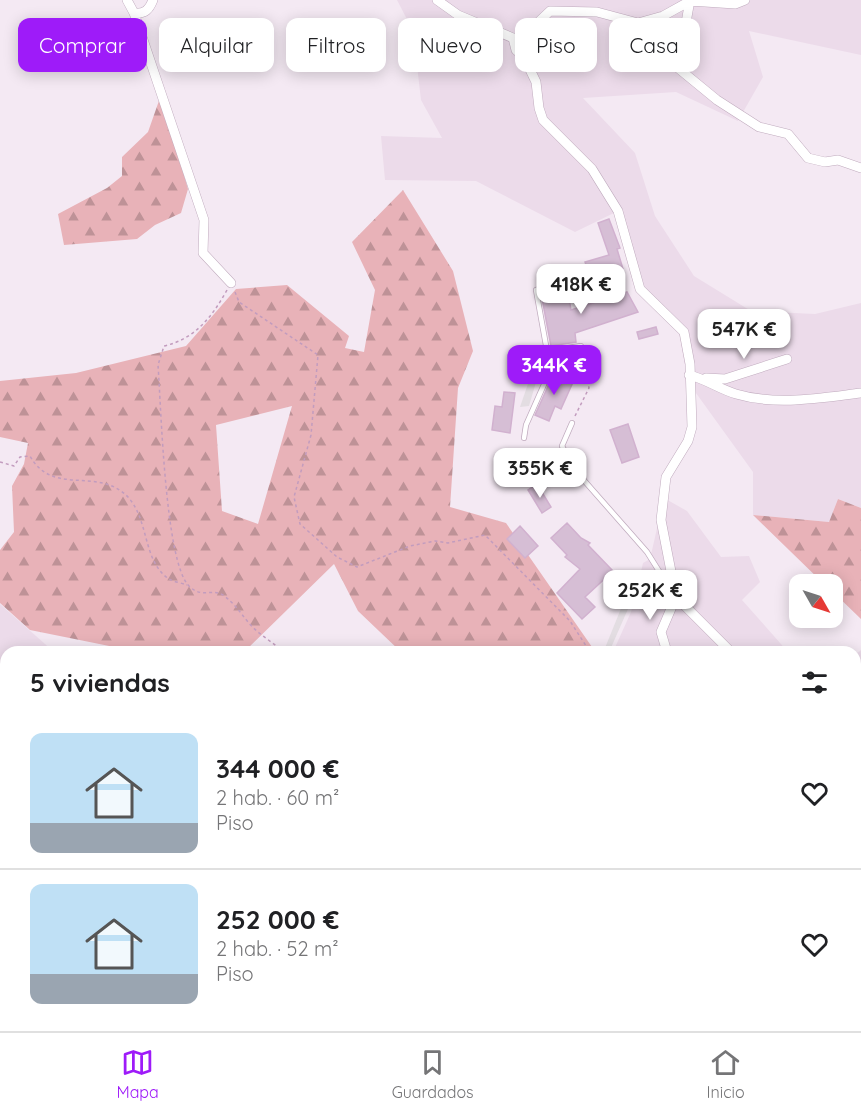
<!DOCTYPE html>
<html lang="es">
<meta charset="utf-8">
<style>
body{margin:0;font-family:Quicksand,sans-serif;background:#f2f2f2;color:#202124;height:100vh;display:flex;flex-direction:column;font-size:22px;white-space:nowrap}
*{box-sizing:border-box;margin:0}
p{font-size:20px;color:#757577}
.icon{flex:none;width:33px;height:33px;fill:none;stroke:currentColor;stroke-width:2;stroke-linecap:round;stroke-linejoin:round}
.map{position:relative;flex:1;overflow:hidden}
.details{position:absolute;left:0px;top:646px;width:861px;height:386px;display:flex;flex-direction:column;background:#fff;border-radius:18px 18px 0 0;box-shadow:0 3px 15px #0003}
.details>*{flex:none}
.guide{position:absolute;left:18px;top:18px;width:825px;height:54px;display:flex;gap:12px}
.needle{width:39px;rotate:129deg}
.tools{position:absolute;left:789px;top:574px;display:grid;gap:12px}
.tools a{display:grid;place-items:center;width:54px;height:54px;border-radius:12px;background:#fff;box-shadow:0 3px 15px #0003;font-size:30px}
.price{position:absolute;translate:-50% -51px;padding:0 14px;border-radius:12px;background:#fff;color:#222;font-size:20px;line-height:39px;filter:drop-shadow(0 2px 3px #0008)}
.price::after{content:'';position:absolute;left:50%;top:36px;width:18px;height:14px;margin-left:-9px;background:inherit;clip-path:polygon(0 0,100% 0,50% 100%)}
.price.selected{background:#9e1bf9;color:#fff}
ul{padding:0;list-style:none}
li{display:flex;align-items:center;gap:18px;height:150px;padding:0 30px}
li+li{border-top:2px solid #e0e0e0}
li span{display:grid;place-items:center;flex:none;width:168px;height:120px;border-radius:12px;color:#555}
li>.icon{margin-inline-start:auto}
span .icon{width:72px;height:72px;fill:#fffc;stroke-width:1}
li b{font-size:26px}
h2{display:flex;justify-content:space-between;align-items:center;height:72px;padding:0 30px;font-size:26px}
.tag{padding:0 21px;border-radius:12px;background:#fff;box-shadow:0 3px 15px #0003;font-size:21px;line-height:54px}
.tag.selected{background:#9e1bf9;color:#fff}
.dock{display:flex;justify-content:space-around;align-items:center;height:84px;border-top:2px solid #e0e0e0;background:#fff;font-size:16px;color:#757577}
.dock a{display:grid;justify-items:center;gap:3px}
.dock .selected{color:#9e1bf9}
.map>svg:first-child{display:block}
.residential{fill:#ecdbea}
.forest{fill:url(#forest-firs);fill-rule:evenodd}
.garden{fill:#e8b2b8}
.parking{fill:#e3dde2}
.building{fill:#d6bed5;stroke:#d1b1cf;stroke-width:1.5}
.lines{fill:none;stroke-linecap:round;stroke-linejoin:round}
.lane-casing{stroke:#c0abbe;stroke-width:6}
.street-casing{stroke:#c0abbe;stroke-width:10}
.path{stroke:#c29cbe;stroke-width:1.5;stroke-dasharray:3 3;stroke-linecap:butt}
.lane{stroke:#fff;stroke-width:4.5}
.street{stroke:#fff;stroke-width:9}
</style>
<div class="map">
<svg width="861" height="1031" viewBox="0 0 861 1031">
<defs>
<pattern id="forest-firs" width="22" height="20" patternUnits="userSpaceOnUse" patternTransform="scale(1.5)"><rect width="22" height="20" fill="#e8b2b8"/><path d="M5 1l3.5 6h-7zM16 11l3.5 6h-7z" fill="#be9297"/></pattern>
</defs>
<rect width="100%" height="100%" fill="#f4e9f3"/>
<!-- residential -->
<path class="residential" d="M397,0H861V55L749,31L763,77L738,121L676,92L583,98L635,153L655,216L694,276L751,311L815,314L861,303V508L838,499L829,522L753,515V472L688,382L679,331L641,282L618,211L575,232L476,181L385,180L381,136L442,138L421,100L413,31Z
M664,498L687,511L721,557L749,556L760,582L742,600L788,652H613L631,612L643,563L650,559Z
M0,604L54,652H6V706L0,682Z
M861,650V719L855,722V655Z
M6,1009V1026H311L309,1031H0V1016Z"/>
<!-- forest -->
<path class="forest" d="M161,95L188,189L181,213L155,225L137,239L64,245L58,214L107,188L122,176V157L148,132Z
M403,190L453,271L473,351L458,388L450,507L506,523L592,647L590,652H401L358,611L334,564L244,652H139L30,630L0,603V550L14,532L12,486L24,464L28,443L0,437V381L76,373L186,346L236,289L287,285L349,336L345,348L364,352L375,290L352,242ZM292,406L258,524L222,511L216,425Z
M838,499L861,508V619L833,592L832,585H825L753,515L829,522Z
M861,719V967L855,965V722Z
M634,1026H819L824,1031H630Z"/>
<!-- garden -->
<path class="garden" d="M316,1026H766L773,1031H313Z"/>
<!-- parking -->
<path class="parking" d="M539,372L529,406L520,407L531,375Z
M622,606L628,609L610,650L605,648Z"/>
<!-- building -->
<path class="building" d="M609,219L620,248L617,249L623,269L591,279L585,262L609,255L598,223Z
M567,288L571,310L627,292L638,312L575,333L576,342L551,346L541,293Z
M656,327L658,334L639,339L637,332Z
M554,373L573,382L561,409L555,406L549,421L535,415Z
M504,392L515,393L510,433L492,430L495,406L502,407Z
M628,424L639,457L622,463L610,430Z
M537,484L551,507L542,513L528,490Z
M567,523L581,538L590,543L588,545L613,571L585,597L595,607L582,619L557,593L580,569L565,557L567,555L551,538Z
M520,526L538,546L525,558L507,539Z"/>
<g class="lines">
<!-- lane casing -->
<g class="lane-casing">
<path id="lane" d="M558,284L536,290L547,351L581,346
M572,423L562,446L574,469L647,552L674,595
M524,438L526,425L550,371L547,351"/>
</g>
<!-- street casing -->
<g class="street-casing">
<path id="street" d="M127,0L134,13C145,14 149,10 153,0
M437,0L458,15L513,38L516,50L524,57L536,82L539,108L543,120L592,169L618,211L640,289L684,332L690,364L692,427L688,441L666,477L661,520L676,597L731,652
M690,0L678,68L717,100L759,127L788,134L808,158L825,162L838,160L861,168
M134,13L204,220L203,253L231,283
M524,57L528,52L530,30L550,11L597,12L638,23L663,16L690,1L735,4L745,0
M689,375C706,379 719,389 736,394C776,406 820,398 861,393
M706,378L725,379L787,359
M667,652L661,632L676,597
M855,710L861,705
M0,736H6
M291,1031L299,1026"/>
</g>
<!-- path -->
<path class="path" d="M227,290C212,317 195,339 164,346L158,365C161,405 165,563 189,586C202,599 212,588 223,595C234,603 239,611 248,622C256,632 269,640 279,648L281,652
M235,292L239,302L318,355L311,435L294,497L300,524L337,557L357,567L410,546L435,541L448,543L485,535L570,621L590,652
M575,416L589,388L582,353
M0,462L14,466L20,457L30,456C51,494 91,470 121,491C151,512 140,560 169,579C174,582 182,583 187,585
M0,675L6,708
M0,941L6,937
M0,956L6,967
M36,1026L38,1031
M493,1031L497,1026
M549,1031L551,1026"/>
<!-- lane -->
<use href="#lane" class="lane"/>
<!-- street -->
<use href="#street" class="street"/>
</g>
</svg>
<div class="tools">
<a><svg class="needle" viewBox="-14 -14 28 28"><path d="M0-13l5 13h-10z" fill="#e53935"/><path d="M0 13l5-13h-10z" fill="#757577"/></svg></a>
</div>
<b class="price" style="left:581px;top:315px">418K €</b>
<b class="price" style="left:744px;top:360px">547K €</b>
<b class="price selected" style="left:554px;top:396px">344K €</b>
<b class="price" style="left:540px;top:499px">355K €</b>
<b class="price" style="left:650px;top:621px">252K €</b>
<div class="guide">
<a class="tag selected">Comprar</a>
<a class="tag">Alquilar</a>
<a class="tag">Filtros</a>
<a class="tag">Nuevo</a>
<a class="tag">Piso</a>
<a class="tag">Casa</a>
</div>
<section class="details">
<h2>5 viviendas<svg class="icon" aria-label="filters" viewBox="0 0 24 24"><path d="M4 7h16M4 17h16"/><circle cx="9" cy="7" r="2"/><circle cx="15" cy="17" r="2"/></svg></h2>
<ul>
<li><span style="background:linear-gradient(#bfe0f5 75%,#9aa5b1 0)"><svg class="icon" aria-label="home" viewBox="0 0 24 24"><path d="M3 11l9-7 9 7M6 9v11h12V9"/></svg></span><div><b>344 000 €</b><p>2 hab. · 60 m²</p><p>Piso</p></div><svg class="icon" aria-label="heart" viewBox="0 0 24 24"><path d="M12 20l-8-8c-3-5 5-10 8-4 3-6 11-1 8 4z"/></svg></li>
<li><span style="background:linear-gradient(#bfe0f5 75%,#9aa5b1 0)"><svg class="icon" aria-label="home" viewBox="0 0 24 24"><path d="M3 11l9-7 9 7M6 9v11h12V9"/></svg></span><div><b>252 000 €</b><p>2 hab. · 52 m²</p><p>Piso</p></div><svg class="icon" aria-label="heart" viewBox="0 0 24 24"><path d="M12 20l-8-8c-3-5 5-10 8-4 3-6 11-1 8 4z"/></svg></li>
</ul>
</section>
</div>
<nav class="dock">
<a class="selected"><svg class="icon" aria-label="map" viewBox="0 0 24 24"><path d="M3 6l6-2 6 2 6-2v14l-6 2-6-2-6 2zM9 4v14M15 6v14"/></svg>Mapa</a>
<a><svg class="icon" aria-label="saved" viewBox="0 0 24 24"><path d="M7 4h10v16l-5-4-5 4z"/></svg>Guardados</a>
<a><svg class="icon" aria-label="home" viewBox="0 0 24 24"><path d="M3 11l9-7 9 7M6 9v11h12V9"/></svg>Inicio</a>
</nav>
